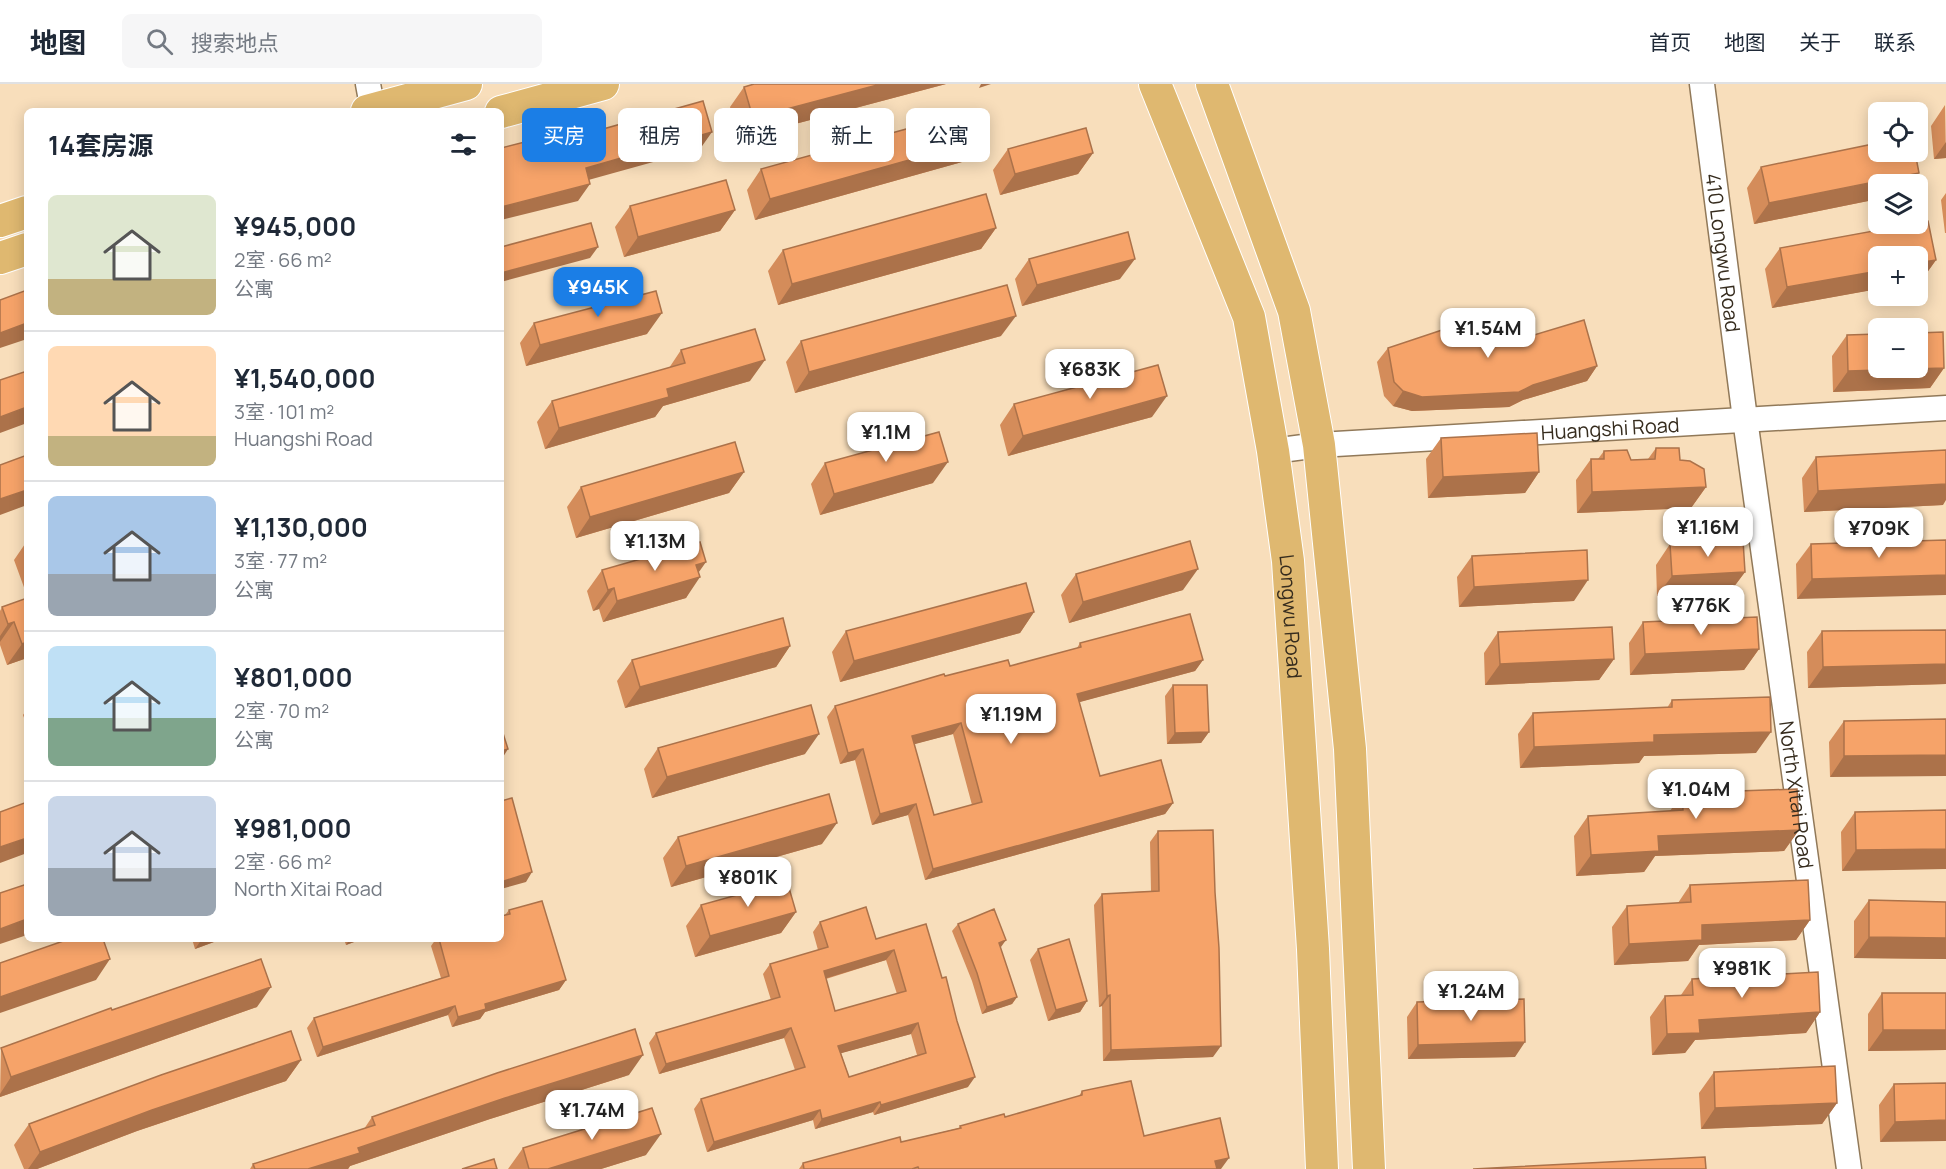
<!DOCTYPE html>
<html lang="zh">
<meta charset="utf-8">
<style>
body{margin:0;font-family:Manrope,"Noto Sans SC",sans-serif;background:#f6f6f7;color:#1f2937;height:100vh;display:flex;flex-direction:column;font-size:22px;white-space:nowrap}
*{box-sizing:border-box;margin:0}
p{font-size:20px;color:#747a83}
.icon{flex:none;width:33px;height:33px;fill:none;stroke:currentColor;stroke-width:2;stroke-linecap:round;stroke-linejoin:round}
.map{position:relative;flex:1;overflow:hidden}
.sheet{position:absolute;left:24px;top:24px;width:480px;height:834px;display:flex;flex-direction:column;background:#fff;border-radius:9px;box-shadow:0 3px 15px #0003}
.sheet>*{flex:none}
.top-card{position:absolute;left:522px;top:24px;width:570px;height:54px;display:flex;gap:12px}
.tools{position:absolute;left:1868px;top:18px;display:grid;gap:12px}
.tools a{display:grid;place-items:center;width:60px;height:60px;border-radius:9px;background:#fff;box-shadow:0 3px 15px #0003;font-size:30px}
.price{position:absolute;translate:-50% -51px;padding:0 14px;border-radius:12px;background:#fff;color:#222;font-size:20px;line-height:39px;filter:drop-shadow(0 2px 3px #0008)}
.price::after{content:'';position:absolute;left:50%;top:36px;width:18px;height:14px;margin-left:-9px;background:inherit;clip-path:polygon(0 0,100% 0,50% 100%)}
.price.active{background:#1b7ee6;color:#fff}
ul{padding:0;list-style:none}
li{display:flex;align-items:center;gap:18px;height:150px;padding:0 24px}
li+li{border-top:2px solid #e0e1e3}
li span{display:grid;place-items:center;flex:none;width:168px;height:120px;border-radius:9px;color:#555}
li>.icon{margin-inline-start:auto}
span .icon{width:72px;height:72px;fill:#fffc;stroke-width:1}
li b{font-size:26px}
h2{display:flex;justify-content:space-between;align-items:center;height:72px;padding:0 24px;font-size:26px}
.pill{padding:0 21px;border-radius:9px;background:#fff;box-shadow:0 3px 15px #0003;font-size:21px;line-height:54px}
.pill.active{background:#1b7ee6;color:#fff}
header{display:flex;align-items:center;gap:36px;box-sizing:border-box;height:84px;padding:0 30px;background:#fff;border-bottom:2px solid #e0e1e3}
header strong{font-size:28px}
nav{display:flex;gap:33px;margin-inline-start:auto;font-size:21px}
.search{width:420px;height:54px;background:#f6f6f7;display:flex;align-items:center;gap:15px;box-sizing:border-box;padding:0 21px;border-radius:9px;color:#747a83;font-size:22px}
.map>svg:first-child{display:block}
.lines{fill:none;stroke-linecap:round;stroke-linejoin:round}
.minor-casing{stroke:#917959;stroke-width:27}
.major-casing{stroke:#fff;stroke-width:34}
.minor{stroke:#fff;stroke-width:24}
.major{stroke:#dfb870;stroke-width:32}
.wall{fill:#d48c5a;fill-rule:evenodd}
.shaded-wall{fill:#ac724a}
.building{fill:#f6a369;stroke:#ac724a;stroke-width:1.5;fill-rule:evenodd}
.labels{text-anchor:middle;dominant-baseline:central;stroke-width:6;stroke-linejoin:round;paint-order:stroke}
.street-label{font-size:20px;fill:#362c1e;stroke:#fff}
</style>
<header>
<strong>地图</strong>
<div class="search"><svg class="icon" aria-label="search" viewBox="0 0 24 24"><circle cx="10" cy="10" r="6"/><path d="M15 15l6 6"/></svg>搜索地点</div>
<nav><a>首页</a><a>地图</a><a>关于</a><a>联系</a></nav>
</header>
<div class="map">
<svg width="1946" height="1085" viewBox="0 0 1946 1085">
<rect width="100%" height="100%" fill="#f8debb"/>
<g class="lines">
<!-- minor casing -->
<g class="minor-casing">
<g id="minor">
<path d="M368,0L373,27"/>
<path id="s1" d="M1702,0L1745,335L1849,1085"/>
<path id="s2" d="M1273,367L1319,361L1946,324"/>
</g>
</g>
<!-- major casing -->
<g class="major-casing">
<g id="major">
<path id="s3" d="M1155,0L1249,233L1273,367L1288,477L1313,865L1322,1085"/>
<path d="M1212,0L1294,227L1319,361L1350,665L1369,1085"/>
<path d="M367,27L466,0"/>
<path d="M501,28L603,0"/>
<path d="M0,137L27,128"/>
<path d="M0,174L27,165"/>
</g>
</g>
<!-- minor -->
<use href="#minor" class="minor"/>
<!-- major -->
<use href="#major" class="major"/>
</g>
<!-- wall -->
<path class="wall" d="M754,0H946L738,55L730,23L744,3Z
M1945,21L1946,74L1934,75L1931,42Z
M977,57L962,78L755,136L747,106L761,85Z
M1008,65L1093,69L1078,90L1000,111L993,86Z
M1761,83L1878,100V115L1754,140L1747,104Z
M1946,109V149H1945L1941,116Z
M630,122L735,126L720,147L624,173L615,143Z
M996,144L981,165L778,221L768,187L783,166Z
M1780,164L1936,176L1921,197L1772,224L1765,185Z
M1029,175L1120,195L1022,222L1015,195Z
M534,239L647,250L526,282L520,259Z
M1847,251L1944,284L1930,304L1833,308L1832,272Z
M1001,252L795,309L786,278L801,257Z
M1511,258L1597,282L1587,297L1523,316L1509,323L1412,327L1393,322L1384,312L1377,278L1388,264Z
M681,266L750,297L663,322L655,333L545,365L537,338L552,317L669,284Z
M1014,320L1152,333L1008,372L1000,341Z
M1441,354L1539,388L1525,409L1428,414L1426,375Z
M1656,364L1680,376L1706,403L1691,424L1577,429L1576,396L1591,375H1598L1604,367L1631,376L1648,375Z
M1816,373L1943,421L1804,428L1802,394Z
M825,379L933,399L820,431L811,400Z
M744,388L729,409L576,454L567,423L581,403Z
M1946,456L1797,515L1796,480L1811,460Z
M27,457V505L25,506L14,476Z
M1670,460L1745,488L1730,508L1657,512L1656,481Z
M1472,472L1574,517L1459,523L1457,493Z
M602,486L699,488L686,514L603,538L599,525L593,527L587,507Z
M1076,490L1183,506L1069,539L1061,511Z
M27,514V574L7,581L0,561V527L2,523Z
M1034,528L1020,549L840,598L832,568L846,547Z
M1643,538L1759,565L1744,586L1630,591L1629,559Z
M1946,546V600L1808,604L1807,568L1822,547Z
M1498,548L1614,575L1599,596L1485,601L1484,569Z
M1080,559L1203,576L1195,587L1079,618L1100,692L1173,719L1165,730L925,796L908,731L872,741L855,676L840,680L827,633L835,622L945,592L1010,582L1077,564ZM953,650L972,721L934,731L914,660Z
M790,562L776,583L625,624L617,597L632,576Z
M1173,601L1209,648L1201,659L1167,660L1165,612Z
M1672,616L1756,669L1644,672L1639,679L1520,684L1518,650L1533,629L1667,624Z
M27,625V642L23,631Z
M1946,635L1830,693L1829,658L1844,637Z
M658,664L805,670L652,714L644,685Z
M1682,709L1799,746L1784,767L1655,772L1644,788L1576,792L1574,752L1588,732L1670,727Z
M1946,726L1842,787L1841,748L1855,728Z
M1158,747L1213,973L1103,977L1102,922L1099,923L1094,821L1102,810L1151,807L1150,758Z
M678,753L822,760L671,803L663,774Z
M1690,801L1810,836L1796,856L1699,861L1688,877L1614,881L1612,843L1627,822L1678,819Z
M1869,816L1946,818V875L1854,874V837Z
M701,821L796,828L781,849L695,873L686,842Z
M509,826L566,896L559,906L485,928L480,935L452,943L448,931L317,973L307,944L314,934L441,894L431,862L436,855H501L505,831Z
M820,838L876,855L926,840L968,1003L874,1031L873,1028L815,1045L813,1036L707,1068L694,1025L701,1015L795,986L784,954L659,990L649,959L656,949L771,916L763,890L770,880L818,866L813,848ZM886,876L897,910L835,927L826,895ZM911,950L917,971L849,993L841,969Z
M958,840L1000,864L1017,913L1012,920L982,930L972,897L952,847Z
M192,855H222L195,865Z
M344,855H362L346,861Z
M1038,865L1087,917L1080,928L1048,937L1030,876Z
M1692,895L1820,928L1806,949L1695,956L1685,969L1652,971L1650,933L1665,912L1681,911Z
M1882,909H1946V966L1868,967V930Z
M1417,918L1515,973L1408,975L1407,933Z
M257,923L0,1013L1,964L112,926Z
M301,976L286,997L137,1047L37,1085H24L14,1061L29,1040Z
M1714,988L1837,1019L1822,1040L1701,1045L1699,1009Z
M629,991L490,1035L350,1082L348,1085H250L253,1080L364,1045L372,1033Z
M1946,999L1880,1058L1879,1021L1894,1000Z
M1082,1007L1144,1052L1221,1085H799L803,1079L901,1058L959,1044L960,1042L1005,1033L1079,1012Z
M523,1064L646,1071L601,1085H508Z"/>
<!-- shaded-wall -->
<path class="shaded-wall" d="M881,0H946L738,55L753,34Z
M981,0H991L979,4Z
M712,48L700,65L574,100L586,84Z
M977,57L962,78L755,136L770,115Z
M1946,58V74L1934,75Z
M1093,69L1078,90L1000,111L1015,90Z
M1919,89L1911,100H1878V115L1754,140L1769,119Z
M590,100L578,117L501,136V123Z
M735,126L720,147L624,173L638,153Z
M996,144L981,165L778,221L792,200Z
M598,163L590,174L501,198V189Z
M1135,175L1120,195L1022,222L1037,201Z
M1936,176L1921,197L1917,198V179Z
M1878,187V205L1772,224L1787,203Z
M662,229L647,250L526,282L540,261Z
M1016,232L1001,252L795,309L809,288Z
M27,239V255L0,264V249Z
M765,276L750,297L663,322L655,333L545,365L559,344L667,305Z
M1597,282L1587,297L1523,316L1509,323L1412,327L1393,322L1403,307L1533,301Z
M1944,284L1930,304L1833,308L1848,287Z
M1167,312L1152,333L1008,372L1023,352Z
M27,323V339L0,349V333Z
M948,378L933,399L820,431L834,410Z
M744,388L729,409L576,454L590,433Z
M1539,388L1525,409L1428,414L1443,393Z
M1946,400V416L1943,421L1804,428L1818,407Z
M1706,403L1691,424L1577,429L1592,408Z
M27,406V421L0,431V415Z
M706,478L694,495L700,493L686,514L603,538L617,517L696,481Z
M1198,485L1183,506L1069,539L1083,518Z
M1745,488L1730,508L1657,512L1672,492Z
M1946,491V511L1797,515L1812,495Z
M1588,496L1574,517L1459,523L1474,503Z
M614,504L599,525L593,527L608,506Z
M1034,528L1020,549L840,598L854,577Z
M14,538L0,558V552L8,540Z
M27,558V574L7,581L22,560Z
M790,562L776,583L625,624L640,603Z
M1759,565L1744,586L1630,591L1645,570Z
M1614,575L1599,596L1485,601L1500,580Z
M1203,576L1195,587L1069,621L1077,610Z
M1946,580V600L1808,604L1823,583Z
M961,639L953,650L904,663L912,652Z
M1209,648L1201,659L1167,660L1175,649Z
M1771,648L1756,669L1644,672L1639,679L1520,684L1534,663L1654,651Z
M819,650L805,670L652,714L667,693Z
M508,665L503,673H501V667Z
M863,665L855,676L840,680L848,669Z
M1946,671V692L1830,693L1844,672Z
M1173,719L1165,730L925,796L933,785Z
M916,720L908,731L872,741L880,730Z
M837,739L822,760L671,803L686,782Z
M1799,746L1784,767L1655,772L1644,788L1576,792L1591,771L1658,752Z
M27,754V769L0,779V763Z
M1946,765V785L1842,787L1856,766Z
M532,788L526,798L501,805V798Z
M796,828L781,849L695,873L710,852Z
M27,835V851L0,860V845Z
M1810,836L1796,856L1699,861L1688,877L1614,881L1629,860L1702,841Z
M1869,853L1946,854V875L1854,874Z
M202,855H222L195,865Z
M350,855H362L346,861Z
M1006,856L1001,863L994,866L999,859Z
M894,866L886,876L817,897L824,887Z
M110,875L96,896L0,929V913Z
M566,896L559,906L485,928L480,935L452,943L458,933L485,920Z
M271,903L257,923L0,1013V1010L11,993Z
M1110,911L1102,922L1099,923L1107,912Z
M1017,913L1012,920L982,930L987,923Z
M1087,917L1080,928L1048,937L1056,926Z
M455,922L448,931L317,973L323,963Z
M1820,928L1806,949L1695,956L1685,969L1652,971L1667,950L1699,936Z
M918,939L911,950L831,972L838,962Z
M791,944L784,954L659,990L666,980Z
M1883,946H1946V966L1868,967Z
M1525,958L1515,973L1408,975L1418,961Z
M1221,962L1213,973L1103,977L1111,966Z
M643,971L629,991L490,1035L350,1082L348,1085H308L358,1064L505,1014Z
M301,976L286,997L137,1047L37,1085H28L40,1068L152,1026Z
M975,993L968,1003L874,1031L881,1021Z
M880,1018L873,1028L815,1045L822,1035Z
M1837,1019L1822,1040L1701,1045L1715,1024Z
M820,1026L813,1036L707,1068L714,1058Z
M1946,1036V1057L1880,1058L1895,1038Z
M661,1050L646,1071L601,1085H548Z
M1229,1074L1221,1085H1209L1215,1077Z"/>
<!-- building -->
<path class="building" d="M754,0H881L753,34L744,3Z
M703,17L712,48L586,84L590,100L501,123V64L576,45L578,52Z
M968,28L977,57L770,115L761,85Z
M1086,44L1093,69L1015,90L1008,65Z
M1878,59V68H1915L1919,89L1769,119L1761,83Z
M726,96L735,126L638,153L630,122Z
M986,110L996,144L792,200L783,166Z
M1928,137L1936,176L1917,179V172H1878V187L1787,203L1780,164Z
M591,139L598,163L501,189V163Z
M1128,148L1135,175L1037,201L1029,175Z
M1007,201L1016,232L809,288L801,257Z
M27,206V239L0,249V216Z
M656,207L662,229L540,261L534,239Z
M1502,226L1511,258L1584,236L1597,282L1533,301L1519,308L1422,313L1403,307L1394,298L1388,264Z
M755,245L765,276L667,305L669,313L559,344L552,317L685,279L681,266Z
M1943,248L1944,284L1848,287L1847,251L1878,250V284H1917V249Z
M1158,281L1167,312L1023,352L1014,320Z
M27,287V323L0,333V296Z
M939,348L948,378L834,410L825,379Z
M1537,349L1539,388L1443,393L1441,354Z
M735,358L744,388L590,433L581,403Z
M1656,364H1679L1680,376L1690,377L1704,385L1706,403L1592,408L1591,375H1604V367L1627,366L1631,376L1655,375Z
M1946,366V400L1818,407L1816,373Z
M27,371V406L0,415V381Z
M1743,456L1745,488L1672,492L1670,460Z
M1946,456V491L1812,495L1811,460Z
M1190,457L1198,485L1083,518L1076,490Z
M700,458L706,478L696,481L700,493L617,517L614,504L608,506L602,486Z
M1587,466L1588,496L1474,503L1472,472Z
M1026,499L1034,528L854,577L846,547Z
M27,514V558L22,560L14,538L8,540L2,523Z
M1190,530L1203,576L1077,610L1100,692L1161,676L1173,719L933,785L916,720L880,730L863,665L848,669L835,622L944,590L945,592L1008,576L1010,582L1081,563L1080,559ZM961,639L982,718L934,731L912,652Z
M1757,533L1759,565L1645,570L1643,538Z
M783,534L790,562L640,603L632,576Z
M1612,543L1614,575L1500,580L1498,548Z
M1946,546V580L1823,583L1822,547Z
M1173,601H1207L1209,648L1175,649Z
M1770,613L1771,648L1654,651V658L1534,663L1533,629L1672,623V616Z
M811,621L819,650L667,693L658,664Z
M1946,635V671L1844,672V637Z
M501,643L508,665L501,667Z
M1797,705L1799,746L1658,752L1659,767L1591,771L1588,732L1683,726L1682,709Z
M829,710L837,739L686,782L678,753Z
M512,714L532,788L501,798V717Z
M27,718V754L0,763V728Z
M1946,726V765L1856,766L1855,728Z
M1213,746L1215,808L1219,864L1221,962L1111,966L1110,911L1107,912L1102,810L1159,807L1158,747Z
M1808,796L1810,836L1702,841V856L1629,860L1627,822L1691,818L1690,801Z
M787,797L796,828L710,852L701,821Z
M27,800V835L0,845V809Z
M1869,816L1946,818V854L1869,853Z
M542,817L566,896L485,920L486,925L458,933L455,922L323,963L314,934L449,892L439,855H501V832L510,830L509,826Z
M866,823L876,855L926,840L942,894L946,893L957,937L975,993L881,1021L880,1018L822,1035L820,1026L714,1058L701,1015L805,983L791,944L666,980L656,949L780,913L770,880L828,863L820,838ZM894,866L906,907L835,927L824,887ZM918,939L926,969L849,993L838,962Z
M994,825L1006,856L999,859L1017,913L987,923L977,889L958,840Z
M69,855H103L110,875L0,913V879Z
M1069,855L1087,917L1056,926L1038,865Z
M261,875L271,903L11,993L1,964L111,924L112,926Z
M1818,888L1820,928L1699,936L1700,949L1667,950L1665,912L1693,911L1692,895Z
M1882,909H1946V946H1883Z
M1524,915L1525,958L1418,961L1417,918Z
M635,945L643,971L505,1014L358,1064L360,1069L308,1085H255L253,1080L375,1041L372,1033L497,989Z
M291,947L301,976L152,1026L40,1068L29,1040L161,991Z
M1835,982L1837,1019L1715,1024L1714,988Z
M1131,997L1144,1052L1220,1034L1229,1074L1215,1077L1217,1085H919L918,1083L912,1085H804L803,1079L900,1053L901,1058L961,1044L960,1042L1004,1030L1005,1033L1082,1011V1007Z
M1946,999V1036L1895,1038L1894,1000Z
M652,1024L661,1050L548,1085H529L523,1064Z
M1705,1073L1706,1085H1473Z
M494,1075L497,1085H462Z"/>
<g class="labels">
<!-- street labels -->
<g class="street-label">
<text stroke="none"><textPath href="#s1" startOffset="170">410 Longwu Road</textPath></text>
<text stroke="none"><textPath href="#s2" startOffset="338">Huangshi Road</textPath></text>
<text stroke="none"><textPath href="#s3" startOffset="554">Longwu Road</textPath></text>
<text stroke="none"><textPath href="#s1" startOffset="717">North Xitai Road</textPath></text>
</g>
</g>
</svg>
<div class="tools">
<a><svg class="icon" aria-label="locate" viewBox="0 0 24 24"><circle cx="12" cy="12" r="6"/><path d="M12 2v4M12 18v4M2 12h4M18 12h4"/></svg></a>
<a><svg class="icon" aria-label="layers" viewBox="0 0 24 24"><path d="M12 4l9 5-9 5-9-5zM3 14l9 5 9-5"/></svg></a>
<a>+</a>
<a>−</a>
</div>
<b class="price active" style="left:598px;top:234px">¥945K</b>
<b class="price" style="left:1488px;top:275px">¥1.54M</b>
<b class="price" style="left:1090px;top:316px">¥683K</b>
<b class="price" style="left:886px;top:379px">¥1.1M</b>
<b class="price" style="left:1708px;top:474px">¥1.16M</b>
<b class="price" style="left:1879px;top:475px">¥709K</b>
<b class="price" style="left:655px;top:488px">¥1.13M</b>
<b class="price" style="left:1701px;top:552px">¥776K</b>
<b class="price" style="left:1011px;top:661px">¥1.19M</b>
<b class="price" style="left:1696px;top:736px">¥1.04M</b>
<b class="price" style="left:748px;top:824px">¥801K</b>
<b class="price" style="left:1742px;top:915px">¥981K</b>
<b class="price" style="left:1471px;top:938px">¥1.24M</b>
<b class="price" style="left:592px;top:1057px">¥1.74M</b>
<div class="top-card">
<a class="pill active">买房</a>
<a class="pill">租房</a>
<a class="pill">筛选</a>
<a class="pill">新上</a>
<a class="pill">公寓</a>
</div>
<section class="sheet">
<h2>14套房源<svg class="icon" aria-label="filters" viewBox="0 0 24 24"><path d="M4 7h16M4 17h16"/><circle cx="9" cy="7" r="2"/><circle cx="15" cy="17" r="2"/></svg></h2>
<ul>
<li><span style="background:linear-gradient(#dfe7d0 70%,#c2b280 0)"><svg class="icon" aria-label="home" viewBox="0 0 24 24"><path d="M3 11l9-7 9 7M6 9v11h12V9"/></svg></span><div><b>¥945,000</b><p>2室 · 66 m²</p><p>公寓</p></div></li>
<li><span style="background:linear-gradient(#ffd9b3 75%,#c2b280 0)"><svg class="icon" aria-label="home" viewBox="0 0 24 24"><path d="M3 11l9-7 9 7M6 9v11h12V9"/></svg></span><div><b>¥1,540,000</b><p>3室 · 101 m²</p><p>Huangshi Road</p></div></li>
<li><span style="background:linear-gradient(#a9c7e8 65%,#9aa5b1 0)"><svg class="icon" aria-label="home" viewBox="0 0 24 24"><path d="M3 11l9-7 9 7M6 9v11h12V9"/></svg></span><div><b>¥1,130,000</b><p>3室 · 77 m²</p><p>公寓</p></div></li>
<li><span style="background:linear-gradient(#bfe0f5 60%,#7fa58c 0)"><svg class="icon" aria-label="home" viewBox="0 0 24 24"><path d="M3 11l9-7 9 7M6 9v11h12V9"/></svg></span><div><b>¥801,000</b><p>2室 · 70 m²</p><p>公寓</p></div></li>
<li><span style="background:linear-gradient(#c9d6e8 60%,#9aa5b1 0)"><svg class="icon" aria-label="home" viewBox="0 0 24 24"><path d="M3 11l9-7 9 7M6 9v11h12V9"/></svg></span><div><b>¥981,000</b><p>2室 · 66 m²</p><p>North Xitai Road</p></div></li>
</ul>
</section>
</div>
